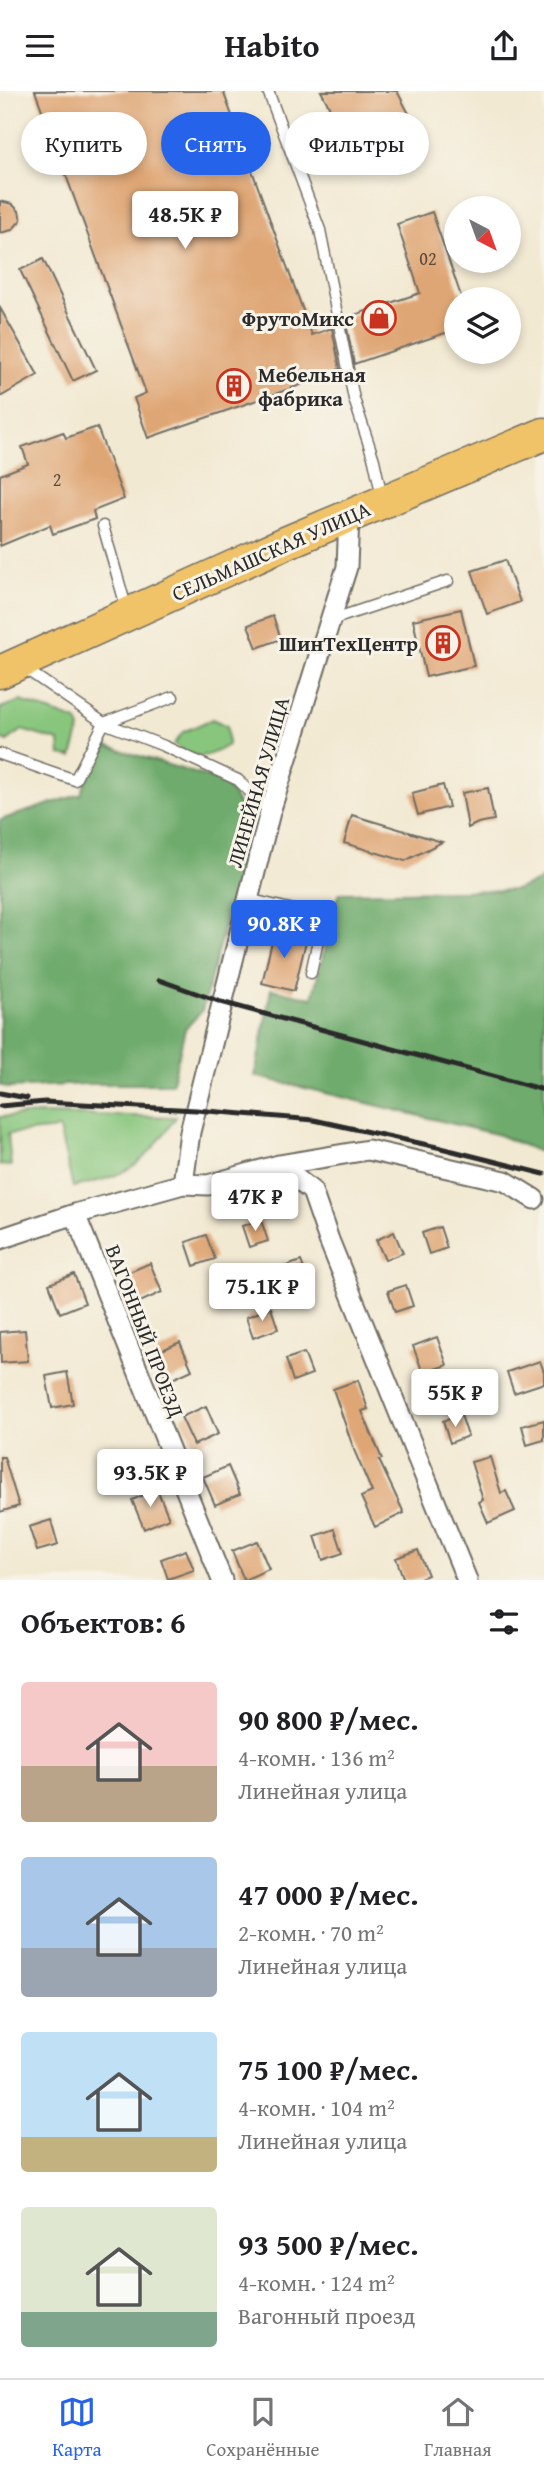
<!DOCTYPE html>
<html lang="ru">
<meta charset="utf-8">
<style>
body{margin:0;font-family:"Gentium Book Plus",serif;background:#f2f2f2;color:#202124;height:100vh;display:flex;flex-direction:column;font-size:26px;white-space:nowrap}
*{box-sizing:border-box;margin:0}
p{font-size:23px;color:#757577}
.icon{flex:none;width:38px;height:38px;fill:none;stroke:currentColor;stroke-width:2;stroke-linecap:round;stroke-linejoin:round}
.map{position:relative;height:1489px;overflow:hidden}
.panel{display:flex;flex-direction:column;background:#fff;flex:1}
.panel>*{flex:none}
.top-card{position:absolute;left:21px;top:21px;width:502px;height:63px;display:flex;gap:14px}
.needle{width:46px;rotate:139deg}
.tools{position:absolute;left:444px;top:105px;display:grid;gap:14px}
.tools a{display:grid;place-items:center;width:77px;height:77px;border-radius:50%;background:#fff;box-shadow:0 4px 10px #0003;font-size:35px}
.price{position:absolute;translate:-50% -60px;padding:0 16px;border-radius:7px;background:#fff;color:#222;font-size:23px;line-height:46px;filter:drop-shadow(0 2px 4px #0008)}
.price::after{content:'';position:absolute;left:50%;top:42px;width:21px;height:16px;margin-left:-10px;background:inherit;clip-path:polygon(0 0,100% 0,50% 100%)}
.price.current{background:#2563eb;color:#fff}
ul{padding:0;list-style:none}
li{display:flex;align-items:center;gap:21px;height:175px;padding:0 21px}
li span{display:grid;place-items:center;flex:none;width:196px;height:140px;border-radius:7px;color:#555}
li>.icon{margin-inline-start:auto}
span .icon{width:84px;height:84px;fill:#fffc;stroke-width:1}
li b{font-size:30px}
h2{display:flex;justify-content:space-between;align-items:center;height:84px;padding:0 21px;font-size:30px}
.tag{padding:0 24px;border-radius:32px;background:#fff;box-shadow:0 4px 10px #0003;font-size:24px;line-height:63px}
.tag.current{background:#2563eb;color:#fff}
header{display:flex;justify-content:space-between;align-items:center;height:91px;padding:0 21px;background:#fff;font-size:32px;font-weight:700}
.tabs{display:flex;justify-content:space-around;align-items:center;height:98px;border-top:2px solid #e0e0e0;background:#fff;font-size:19px;color:#757577}
.tabs a{display:grid;justify-items:center;gap:4px}
.tabs .current{color:#2563eb}
.map>svg:first-child{display:block}
.green{fill:#88c67d;stroke:#5a7854;stroke-width:2}
.forest{fill:#6eab6c;stroke:#4c6b4c;stroke-width:2}
.building{fill:#dfa675}
.lines{fill:none;stroke-linecap:round;stroke-linejoin:round}
.service-casing{stroke:#716e65;stroke-width:13}
.minor-casing{stroke:#716e65;stroke-width:23}
.trunk-casing{stroke:#716e65;stroke-width:35}
.service{stroke:#fff;stroke-width:10}
.minor{stroke:#fff;stroke-width:19}
.trunk{stroke:#f1c369;stroke-width:32}
.rail{stroke:#2b2b2b;stroke-width:5}
.labels{text-anchor:middle;dominant-baseline:central;stroke-width:6;stroke-linejoin:round;paint-order:stroke}
.number-label{font-size:18px;fill:#584a3e}
.poi-label{font-size:21px;font-weight:bold;fill:#2b2b2b;stroke:#f7f3e8;text-anchor:end}
.street-label{font-size:21px;fill:#2b2b2b;stroke:#f7f3e8}
</style>
<header><svg class="icon" aria-label="menu" viewBox="0 0 24 24"><path d="M4 6h16M4 12h16M4 18h16"/></svg>Habito<svg class="icon" aria-label="share" viewBox="0 0 24 24"><path d="M12 15V3M7 8l5-5 5 5M5 13v7h14v-7"/></svg></header>
<div class="map">
<svg width="544" height="1489" viewBox="0 0 544 1489">
<rect width="100%" height="100%" fill="#f7f3e8"/>
<filter id="ink" filterUnits="userSpaceOnUse"><feTurbulence type="fractalNoise" baseFrequency=".0143" numOctaves="2"/><feDisplacementMap in="SourceGraphic" scale="14" xChannelSelector="R" yChannelSelector="G"/><feConvolveMatrix kernelMatrix="1 2 1 2 8 2 1 2 1" color-interpolation-filters="sRGB"/></filter>
<filter id="wash" filterUnits="userSpaceOnUse"><feTurbulence type="fractalNoise" baseFrequency=".00686" numOctaves="4" result="noise"/><feDisplacementMap in="SourceGraphic" scale="28" xChannelSelector="R" yChannelSelector="G"/><feGaussianBlur stdDeviation="1.57" result="paint"/><feColorMatrix in="noise" values="0 0 0 0 0 0 0 0 0 0 0 0 0 0 0 0 0 1.4 0 .05"/><feComposite in="paint" operator="in"/></filter>
<g filter="url(#wash)">
<rect width="100%" height="100%" fill="#f2e9d2"/>
<!-- green -->
<path class="green" d="M21,610L77,630L80,638L72,666L60,664L59,650L22,639L7,650L0,647V617Z
M212,628L227,635L228,654C205,668 196,670 174,653L183,641Z
M40,1023L176,1026C142,1075 132,1083 73,1096L59,1038L8,1043L11,1075L0,1074V1026Z"/>
<!-- forest -->
<path class="forest" d="M100,653L224,691L251,732L202,920L185,938L172,993H85L9,997L0,994V729L81,703Z
M544,788V1063L499,1044L255,985L271,898L312,907L339,802L515,799Z"/>
<g id="blocks">
<!-- building -->
<path class="building" d="M35,0H223L312,244L332,237L340,278L334,280L335,282L148,347L134,307L146,302Z
M321,0H397L417,38L357,69Z
M0,110L12,113L19,120L21,129L12,139L0,142Z
M432,121L462,208H457V238L354,273L346,232L350,231L348,226L420,202L397,133Z
M43,168L96,279L73,290L20,179Z
M0,217L38,284L0,306Z
M97,336L124,408L93,420L95,428L53,443L50,434L0,455V384L28,373L22,356L63,341L66,347Z
M505,469L520,511L487,523L472,480Z
M461,518L474,575L426,586L413,529Z
M273,525L281,548L257,557L248,534Z
M443,694L449,716L418,724L412,702Z
M488,697L494,729L478,732L468,737L462,702Z
M352,724L442,751L405,770L344,752Z
M275,838L307,846L294,900L262,892Z
M261,1129L268,1150L249,1156L242,1135Z
M440,1136L447,1157L429,1163L422,1142Z
M394,1141L403,1162L385,1169L376,1149Z
M206,1144L215,1168L194,1175L186,1151Z
M301,1170L309,1191L271,1204L263,1183Z
M150,1172L162,1201L138,1212L125,1183Z
M74,1183L85,1212L60,1222L49,1193Z
M406,1194L413,1215L395,1221L388,1200Z
M271,1217L278,1238L253,1247L246,1226Z
M25,1239L28,1270L1,1272L0,1241Z
M437,1246L447,1274L423,1282L413,1255Z
M180,1251L192,1279L168,1290L155,1262Z
M304,1262L312,1283L293,1290L286,1268Z
M540,1270L544,1281V1292L514,1302L507,1281Z
M67,1281L73,1313L52,1317L46,1285Z
M358,1289L368,1318L362,1320L382,1368L379,1369L404,1422L375,1436L361,1406L372,1401L354,1359L333,1298Z
M206,1315L218,1343L194,1354L181,1326Z
M461,1324L468,1345L450,1352L443,1330Z
M544,1329V1349L527,1354L522,1335Z
M0,1366H4L19,1415L0,1421Z
M490,1366L501,1402L506,1400L515,1420L488,1432L479,1411L483,1409L471,1371Z
M228,1375L240,1403L215,1414L203,1386Z
M157,1398L169,1427L144,1438L132,1409Z
M51,1429L58,1454L37,1460L29,1436Z
M335,1438L343,1462L323,1469L315,1445Z
M257,1450L269,1478L244,1489L232,1460Z
M186,1459L194,1479L168,1488L161,1468Z
M418,1459L428,1484L416,1489H404L396,1467Z"/>
</g>
</g>
<g filter="url(#ink)">
<use href="#blocks" fill-opacity="0" stroke="#716e65" stroke-width="2"/>
<g class="lines">
<!-- service casing -->
<g class="service-casing">
<path id="service" d="M268,0L320,139L354,308L374,369L382,406
M103,435L127,519
M331,529L448,490
M24,577L104,632L173,606
M0,663L75,689L104,632L164,655L238,689L270,721
M248,808L323,826L311,882"/>
</g>
<!-- minor casing -->
<g class="minor-casing">
<path id="minor" d="M279,1074L312,1100L329,1149L467,1489
M183,1093L190,1041L270,721L347,476L349,425
M75,1123L222,1489
M0,1148L75,1123L183,1093L208,1094L279,1074L368,1059L505,1090L534,1108"/>
</g>
<!-- trunk casing -->
<g class="trunk-casing">
<path id="trunk" d="M0,581L283,453L544,343"/>
</g>
<!-- service -->
<use href="#service" class="service"/>
<!-- minor -->
<use href="#minor" class="minor"/>
<!-- trunk -->
<use href="#trunk" class="trunk"/>
<!-- rail -->
<path class="rail" d="M159,889L221,911L544,999
M0,1002L27,1007
M0,1015L45,1011L196,1019L314,1029L437,1056L544,1083"/>
</g>
</g>
<!-- icons -->
<defs>
<g id="shop-ring" transform="scale(1.75)"><circle r="9.5" fill="#f7f3e8" stroke="#c8321e" stroke-width="1.5"/><path d="M-5-2.5h2.3a2.7 3.5 0 0 1 5.4 0H5L5.5 6h-11ZM-1.5-2.5h3a1.5 2.3 0 0 0-3 0Z" fill="#c8321e"/></g>
<g id="building-ring" transform="scale(1.75)"><circle r="9.5" fill="#f7f3e8" stroke="#c8321e" stroke-width="1.5"/><path d="M-4-6H4V6H1V3H-1V6H-4ZM-2.5-4.3h1.7v1.8h-1.7ZM.8-4.3h1.7v1.8H.8ZM-2.5-1h1.7V.8h-1.7ZM.8-1h1.7V.8H.8Z" fill="#c8321e"/></g>
</defs>
<g fill-rule="evenodd">
<use href="#shop-ring" x="379" y="227"/>
<use href="#building-ring" x="234" y="295"/>
<use href="#building-ring" x="443" y="552"/>
</g>
<g class="labels">
<!-- number labels -->
<g class="number-label">
<text x="428" y="167">02</text>
<text x="57" y="388">2</text>
</g>
<!-- poi labels -->
<g class="poi-label">
<text x="354" y="227">ФрутоМикс</text>
<text x="258" y="283" text-anchor="start">Мебельная<tspan x="258" dy="24">фабрика</tspan></text>
<text x="418" y="552">ШинТехЦентр</text>
</g>
<!-- street labels -->
<g class="street-label">
<text transform="translate(271 460) rotate(-24)">СЕЛЬМАШСКАЯ УЛИЦА</text>
<text transform="translate(258 691) rotate(-74)">ЛИНЕЙНАЯ УЛИЦА</text>
<text transform="translate(145 1240) rotate(69)">ВАГОННЫЙ ПРОЕЗД</text>
</g>
</g>
</svg>
<div class="tools">
<a><svg class="needle" viewBox="-14 -14 28 28"><path d="M0-13l5 13h-10z" fill="#e53935"/><path d="M0 13l5-13h-10z" fill="#757577"/></svg></a>
<a><svg class="icon" aria-label="layers" viewBox="0 0 24 24"><path d="M12 4l9 5-9 5-9-5zM3 14l9 5 9-5"/></svg></a>
</div>
<b class="price" style="left:185px;top:160px">48.5K ₽</b>
<b class="price current" style="left:284px;top:869px">90.8K ₽</b>
<b class="price" style="left:255px;top:1142px">47K ₽</b>
<b class="price" style="left:262px;top:1232px">75.1K ₽</b>
<b class="price" style="left:455px;top:1338px">55K ₽</b>
<b class="price" style="left:150px;top:1418px">93.5K ₽</b>
<div class="top-card">
<a class="tag">Купить</a>
<a class="tag current">Снять</a>
<a class="tag">Фильтры</a>
</div>
</div>
<section class="panel">
<h2>Объектов: 6<svg class="icon" aria-label="filters" viewBox="0 0 24 24"><path d="M4 7h16M4 17h16"/><circle cx="9" cy="7" r="2"/><circle cx="15" cy="17" r="2"/></svg></h2>
<ul>
<li><span style="background:linear-gradient(#f6c9c9 60%,#b9a48a 0)"><svg class="icon" aria-label="home" viewBox="0 0 24 24"><path d="M3 11l9-7 9 7M6 9v11h12V9"/></svg></span><div><b>90 800 ₽/мес.</b><p>4-комн. · 136 m²</p><p>Линейная улица</p></div></li>
<li><span style="background:linear-gradient(#a9c7e8 65%,#9aa5b1 0)"><svg class="icon" aria-label="home" viewBox="0 0 24 24"><path d="M3 11l9-7 9 7M6 9v11h12V9"/></svg></span><div><b>47 000 ₽/мес.</b><p>2-комн. · 70 m²</p><p>Линейная улица</p></div></li>
<li><span style="background:linear-gradient(#bfe0f5 75%,#c2b280 0)"><svg class="icon" aria-label="home" viewBox="0 0 24 24"><path d="M3 11l9-7 9 7M6 9v11h12V9"/></svg></span><div><b>75 100 ₽/мес.</b><p>4-комн. · 104 m²</p><p>Линейная улица</p></div></li>
<li><span style="background:linear-gradient(#dfe7d0 75%,#7fa58c 0)"><svg class="icon" aria-label="home" viewBox="0 0 24 24"><path d="M3 11l9-7 9 7M6 9v11h12V9"/></svg></span><div><b>93 500 ₽/мес.</b><p>4-комн. · 124 m²</p><p>Вагонный проезд</p></div></li>
</ul>
</section>
<nav class="tabs">
<a class="current"><svg class="icon" aria-label="map" viewBox="0 0 24 24"><path d="M3 6l6-2 6 2 6-2v14l-6 2-6-2-6 2zM9 4v14M15 6v14"/></svg>Карта</a>
<a><svg class="icon" aria-label="saved" viewBox="0 0 24 24"><path d="M7 4h10v16l-5-4-5 4z"/></svg>Сохранённые</a>
<a><svg class="icon" aria-label="home" viewBox="0 0 24 24"><path d="M3 11l9-7 9 7M6 9v11h12V9"/></svg>Главная</a>
</nav>
